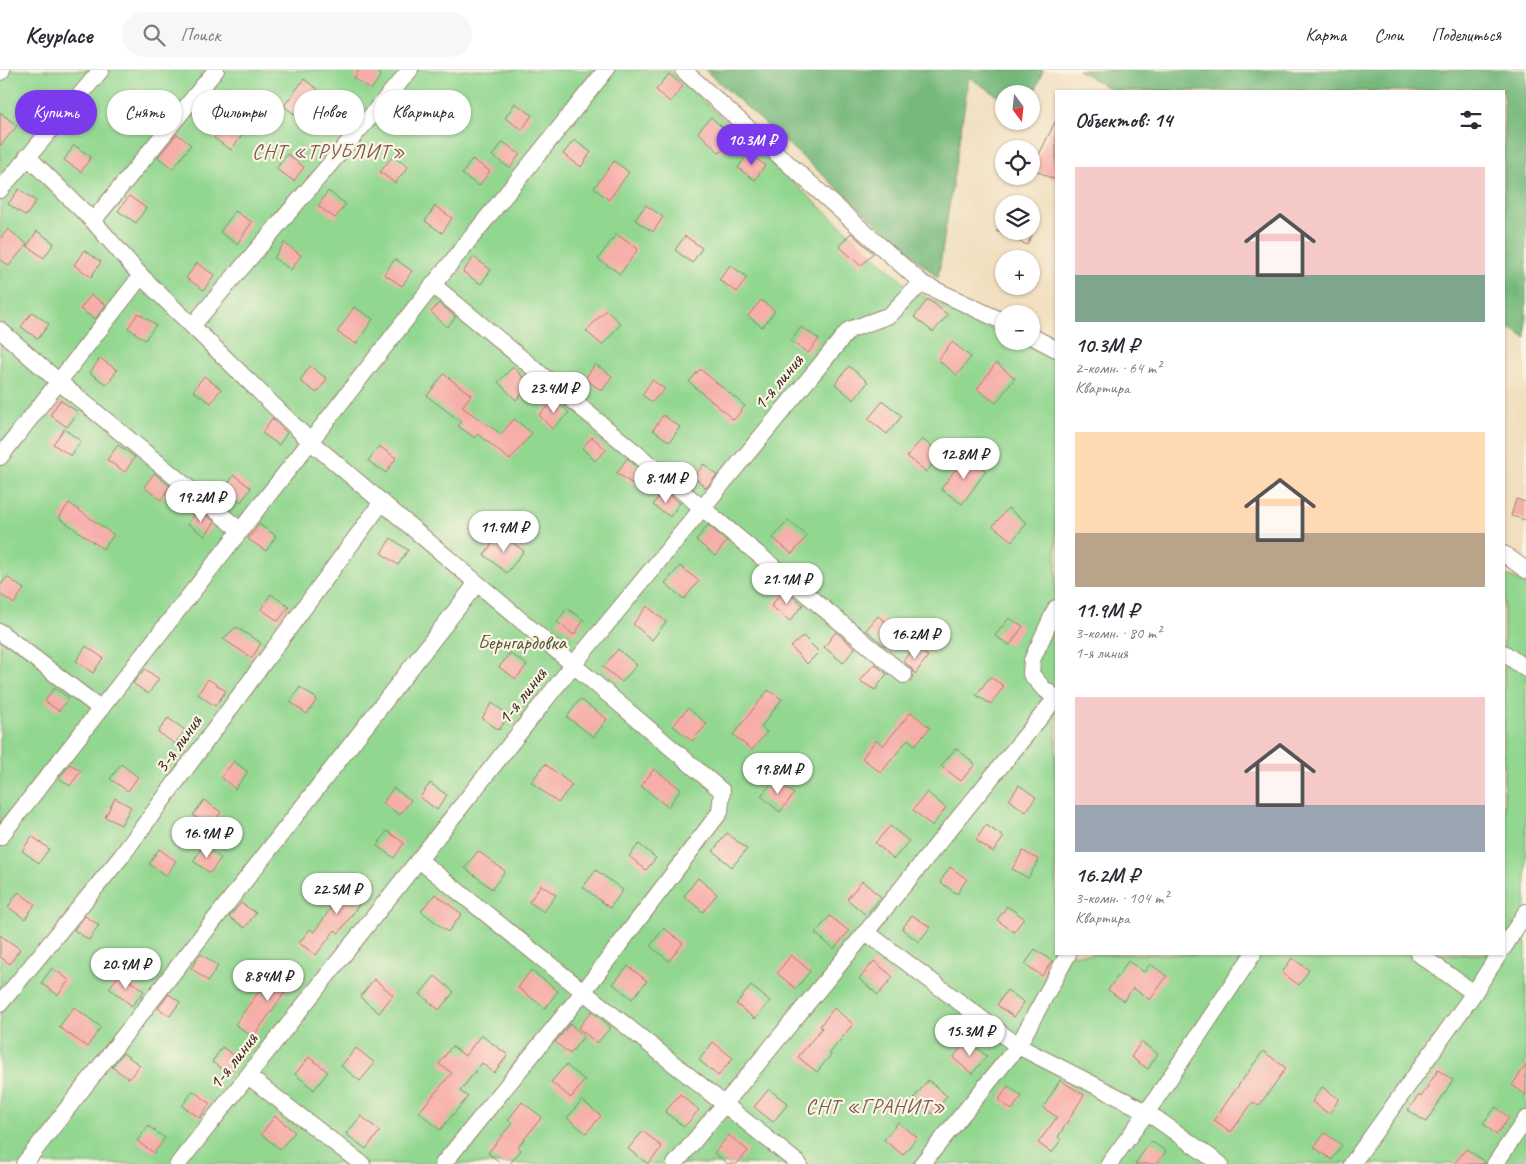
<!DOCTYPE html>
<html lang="ru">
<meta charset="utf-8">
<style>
body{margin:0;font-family:Caveat,sans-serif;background:#f7f7f7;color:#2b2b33;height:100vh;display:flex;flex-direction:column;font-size:19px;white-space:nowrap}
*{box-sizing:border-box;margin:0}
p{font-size:16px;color:#7c7c81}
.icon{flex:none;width:28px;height:28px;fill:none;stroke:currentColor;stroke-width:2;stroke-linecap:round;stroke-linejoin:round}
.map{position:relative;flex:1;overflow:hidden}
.sheet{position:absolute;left:1055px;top:20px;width:450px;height:865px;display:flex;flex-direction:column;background:#fff;border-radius:0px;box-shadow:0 1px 4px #0004}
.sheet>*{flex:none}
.guide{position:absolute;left:15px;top:20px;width:475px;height:45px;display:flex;gap:10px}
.needle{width:32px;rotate:165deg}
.buttons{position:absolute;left:995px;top:15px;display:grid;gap:10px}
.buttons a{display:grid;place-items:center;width:45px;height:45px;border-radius:50%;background:#fff;box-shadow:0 1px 4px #0004;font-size:25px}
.price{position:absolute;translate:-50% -42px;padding:0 11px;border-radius:18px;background:#fff;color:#222;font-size:16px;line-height:32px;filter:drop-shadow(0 1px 2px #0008)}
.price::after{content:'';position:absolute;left:50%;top:30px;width:15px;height:11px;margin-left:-8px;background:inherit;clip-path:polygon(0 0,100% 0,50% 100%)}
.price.active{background:#7c3aed;color:#fff}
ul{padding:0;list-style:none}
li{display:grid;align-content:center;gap:10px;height:265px;padding:0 20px}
li span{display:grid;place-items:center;height:155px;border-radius:0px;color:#555}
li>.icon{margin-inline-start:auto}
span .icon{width:90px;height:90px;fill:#fffc;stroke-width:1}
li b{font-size:21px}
h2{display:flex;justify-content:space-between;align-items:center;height:60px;padding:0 20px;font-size:21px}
.pill{padding:0 18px;border-radius:22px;background:#fff;box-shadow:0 1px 4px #0004;font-size:18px;line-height:45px}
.pill.active{background:#7c3aed;color:#fff}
header{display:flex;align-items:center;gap:30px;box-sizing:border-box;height:70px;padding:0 25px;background:#fff;border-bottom:1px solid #e1e1e2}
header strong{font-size:24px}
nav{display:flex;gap:28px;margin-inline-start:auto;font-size:18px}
.search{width:350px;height:45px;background:#f7f7f7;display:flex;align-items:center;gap:12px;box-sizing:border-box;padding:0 18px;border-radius:28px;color:#7c7c81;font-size:19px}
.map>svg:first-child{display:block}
.green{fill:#92d790;stroke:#668057}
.forest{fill:#75b87a;stroke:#58714c}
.building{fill:#f6aea9}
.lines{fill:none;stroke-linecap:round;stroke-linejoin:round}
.minor-casing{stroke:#96846e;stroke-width:18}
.minor{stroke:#fff;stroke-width:16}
.labels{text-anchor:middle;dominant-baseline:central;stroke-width:4.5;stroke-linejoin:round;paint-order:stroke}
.street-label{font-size:20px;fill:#3b2a1e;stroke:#fcf5e5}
.park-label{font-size:20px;fill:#51553a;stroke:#fcf5e5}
.neighbourhood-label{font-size:21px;letter-spacing:1px;fill:#7c584f;stroke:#fcf5e5}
</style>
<header>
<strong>Keyplace</strong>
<div class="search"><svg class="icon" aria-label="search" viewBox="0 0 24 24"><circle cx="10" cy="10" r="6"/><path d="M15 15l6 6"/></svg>Поиск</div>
<nav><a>Карта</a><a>Слои</a><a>Поделиться</a></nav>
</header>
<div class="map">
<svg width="1526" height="1094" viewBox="0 0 1526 1094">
<rect width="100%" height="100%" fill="#fcf5e5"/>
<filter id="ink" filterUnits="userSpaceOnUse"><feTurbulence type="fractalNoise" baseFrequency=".02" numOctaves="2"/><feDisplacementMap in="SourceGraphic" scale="10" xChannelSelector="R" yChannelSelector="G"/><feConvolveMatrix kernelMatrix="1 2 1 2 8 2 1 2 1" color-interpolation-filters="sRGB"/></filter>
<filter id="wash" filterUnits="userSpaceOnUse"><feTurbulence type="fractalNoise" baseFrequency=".0096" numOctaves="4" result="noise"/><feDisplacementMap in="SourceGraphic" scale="20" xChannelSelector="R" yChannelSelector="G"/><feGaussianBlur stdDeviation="1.12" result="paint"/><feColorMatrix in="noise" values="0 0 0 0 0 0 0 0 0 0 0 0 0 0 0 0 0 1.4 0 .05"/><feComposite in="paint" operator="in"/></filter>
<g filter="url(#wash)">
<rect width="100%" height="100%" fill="#f1dfbf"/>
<!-- green -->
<path class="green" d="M0,0H669L913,221L1004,265V271H1018L1056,290V884H1504V504L1526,515V1094H0Z"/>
<!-- forest -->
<path class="forest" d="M705,0H1043L1031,33V24H1004V30L969,7L938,208Z
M1078,0H1526V268L1504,255V21H1114Z"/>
<g id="blocks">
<!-- building -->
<path class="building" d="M359,0H374L381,5L371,20L354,8Z
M669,4L683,16L670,32L656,20Z
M304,9L322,23L302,50L284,36Z
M447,25L464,37L454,52L436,40Z
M119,31L136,43L126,57L109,45Z
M208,32L225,44L215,58L197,46Z
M515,33L532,45L522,60L505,48Z
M420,35L438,47L427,61L410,49Z
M0,42L17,56L0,76Z
M711,47L734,68L720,83L698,62Z
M1056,50V110L1032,99Z
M224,53L242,65L231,80L214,68Z
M177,64L191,75L173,99L158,87Z
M574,70L591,82L581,97L563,84Z
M503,72L520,84L510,98L492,86Z
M74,75L91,87L81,102L64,90Z
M748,83L765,95L755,110L738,98Z
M287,84L304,97L294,111L276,99Z
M393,86L408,97L395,113L380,102Z
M472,89L490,101L479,116L462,104Z
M614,91L629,102L609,130L594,118Z
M19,119L36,131L26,146L8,134Z
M328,121L346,134L335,148L318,136Z
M129,126L146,138L136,153L118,141Z
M646,135L663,147L653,162L635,150Z
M435,136L452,148L442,163L425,151Z
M235,141L252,152L237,174L220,162Z
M8,159L27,174L9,196L0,189V169Z
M37,161L54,173L44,188L27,176Z
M996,161H1034L1027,175Z
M851,163L873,183L861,196L839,176Z
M616,164L638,179L620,204L598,189Z
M685,166L702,178L692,193L675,180Z
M284,173L301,185L291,200L274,188Z
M84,180L101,192L91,207L74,195Z
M474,187L491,200L481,214L463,202Z
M395,189L412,201L402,216L384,204Z
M197,193L214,205L204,220L186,208Z
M730,195L747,207L737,222L719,210Z
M91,225L106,235L95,249L80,239Z
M928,229L948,245L933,262L914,247Z
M761,230L775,241L762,257L748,246Z
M439,233L456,247L447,257L431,242Z
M354,237L373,249L356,274L337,262Z
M606,240L621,254L602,275L586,261Z
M32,242L49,254L38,269L21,257Z
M138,243L156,255L145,270L128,258Z
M801,257L819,269L808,283L791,271Z
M952,272L971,287L957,305L938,290Z
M100,288L117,300L107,315L90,303Z
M996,293L1015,308L996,333L977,319Z
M595,294L612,306L602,321L585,309Z
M310,296L327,309L317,323L300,311Z
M849,296L868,312L854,330L835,314Z
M513,297L531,315L516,330L498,312Z
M700,299L745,336L734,350L689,312Z
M444,304L471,325L462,337L501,364L514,349L532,363L510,390L478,364L475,368L458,356L461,352L427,326Z
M204,306L221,319L211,333L193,321Z
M652,310L665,319L652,332L642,325Z
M556,329L569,343L552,359L539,345Z
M60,330L78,342L67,357L50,345Z
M883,331L902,346L887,364L868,349Z
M663,345L680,357L670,372L653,360Z
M272,348L287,363L279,375L262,363Z
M64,359L81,371L71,386L53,374Z
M592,367L606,380L595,391L582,378Z
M922,369L941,384L926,402L907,386Z
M118,375L135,387L125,402L107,390Z
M379,376L396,388L386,403L368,391Z
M965,386L986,401L962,434L941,419Z
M627,388L643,402L634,415L617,403Z
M704,394L717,405L706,418L694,407Z
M154,403L170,416L161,430L144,417Z
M234,405L251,418L241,432L224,420Z
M663,420L680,433L670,447L653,435Z
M1516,429L1526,432V450L1511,446Z
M69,433L114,465L103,479L59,448Z
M1008,438L1027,453L1012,471L993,456Z
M198,439L215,452L205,466L188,454Z
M788,450L807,466L792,484L773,468Z
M259,454L276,466L266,481L248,469Z
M708,455L727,471L715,486L696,470Z
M500,463L524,481L507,503L484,485Z
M391,468L408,480L398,495L381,483Z
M680,496L699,511L684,529L665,513Z
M7,507L24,519L14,534L0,524V516Z
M784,519L803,535L790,551L771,536Z
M271,524L289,537L278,551L261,539Z
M647,536L666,552L652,570L633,554Z
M567,538L584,550L574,565L557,552Z
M878,546L897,561L885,576L866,560Z
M1009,548L1023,556L1010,575L995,566Z
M236,557L261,573L252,588L223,569Z
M836,562L855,578L843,593L824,577Z
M803,566L819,582L807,594L791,577Z
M86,576L103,588L93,603L76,591Z
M914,577L928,586L915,604L911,598L903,591Z
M618,579L637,595L622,612L603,597Z
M510,583L527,595L516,609L499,597Z
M874,594L887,604L875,620L860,611Z
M145,599L159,609L148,624L133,613Z
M990,607L1004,616L991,634L976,625Z
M208,609L226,621L215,636L198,624Z
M300,617L317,629L307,644L290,632Z
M54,618L69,628L59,641L45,631Z
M768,620L782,629L761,657L767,662L752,680L733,665Z
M580,629L607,649L594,667L567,647Z
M492,633L509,645L499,660L482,648Z
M688,638L707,654L692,671L673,656Z
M911,642L930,658L915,675L908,669L881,703L862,688L876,670L883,676Z
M168,648L185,660L175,674L158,662Z
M956,678L975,694L961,711L941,696Z
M234,691L248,702L235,719L221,707Z
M70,694L81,701L70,716L59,708Z
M121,694L138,707L128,721L110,709Z
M545,694L572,715L558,733L531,712Z
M654,699L681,719L668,737L641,716Z
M775,709L794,724L780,742L761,726Z
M430,713L447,725L437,740L420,727Z
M1019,715L1036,727L1026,742L1009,730Z
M393,718L411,730L400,745L383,733Z
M927,722L946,738L932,756L913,740Z
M115,728L131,737L121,755L105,747Z
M204,730L221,742L210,757L193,745Z
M986,755L1004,767L993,782L976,770Z
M890,756L909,771L894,789L875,773Z
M387,761L404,773L394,788L377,776Z
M727,763L747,779L732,797L713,781Z
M32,766L49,779L39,793L22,781Z
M639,774L656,788L646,800L629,786Z
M203,776L221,788L210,803L193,791Z
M159,779L176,791L166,806L149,794Z
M478,781L505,801L492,819L465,798Z
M1023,781L1039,790L1028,808L1012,799Z
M950,797L967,809L957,824L940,812Z
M596,800L623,820L610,838L583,817Z
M355,804L372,816L339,863L335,860L316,885L299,873L310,859L314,862Z
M698,808L717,824L703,842L684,826Z
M862,811L881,827L866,845L847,829Z
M541,815L556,825L544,842L529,832Z
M18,822L35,834L25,849L8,837Z
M435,824L462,844L448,862L421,841Z
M241,833L256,843L245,858L229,847Z
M1007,836L1024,848L1014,862L997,850Z
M912,845L930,857L919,872L902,859Z
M85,846L99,855L89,870L74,860Z
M830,846L849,861L834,879L815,863Z
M664,858L683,873L669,891L650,876Z
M0,865L20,879L10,894L0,887Z
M1035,879L1052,891L1042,906L1025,894Z
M201,884L218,896L208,911L191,898Z
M791,885L810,901L796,919L777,903Z
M1292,888L1309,900L1299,915L1282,903Z
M874,891L893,907L878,925L859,909Z
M1128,891L1144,902L1150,894L1167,906L1150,930L1133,918L1124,931L1108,920Z
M288,895L305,907L295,921L289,917L253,967L235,954L259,921L266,926Z
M628,896L647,911L632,929L613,914Z
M52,898L69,910L58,925L41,913Z
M531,900L558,921L545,938L518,918Z
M120,904L144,921L132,936L109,918Z
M435,906L454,922L439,940L420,924Z
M374,909L393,925L379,943L360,927Z
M751,916L770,931L755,949L736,934Z
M1007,920L1024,932L1014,947L997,935Z
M169,924L180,932L170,946L158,938Z
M74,937L101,957L87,977L59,957Z
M834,938L853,954L830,983L831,985L817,1002L798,987L822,958L820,956Z
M592,941L611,957L597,973L578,958Z
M570,954L584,966L570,984L555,972Z
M481,965L508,985L494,1003L482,993L460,1021L468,1027L440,1060L419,1042L452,1003L439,994L452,976L465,986Z
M967,970L987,986L972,1004L953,988Z
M713,972L733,988L718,1006L699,990Z
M1141,972L1158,984L1148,999L1131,987Z
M222,977L239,989L229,1004L212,992Z
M356,978L375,993L360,1011L341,996Z
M1263,981L1286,998L1259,1036L1253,1032L1231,1062L1214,1050Z
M123,983L140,995L129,1009L112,997Z
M309,987L328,1002L314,1020L295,1004Z
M566,995L585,1010L571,1028L551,1012Z
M1526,995V1025L1512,1015Z
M1438,1000L1453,1010L1426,1052L1408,1040L1419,1025L1421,1027Z
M928,1010L947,1026L933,1044L914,1028Z
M1060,1010L1084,1025L1058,1067L1061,1070L1052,1083L1038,1073L1057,1047L1043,1038Z
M1008,1016L1022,1026L1012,1040L999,1030Z
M1322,1017L1339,1029L1329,1044L1312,1032Z
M769,1019L788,1034L773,1052L754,1037Z
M193,1021L210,1033L200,1048L182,1036Z
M680,1024L699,1040L684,1057L665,1042Z
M582,1030L601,1046L586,1063L567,1048Z
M522,1032L542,1047L518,1077L521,1080L510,1094H502L488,1083L512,1053L508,1050Z
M1496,1037L1509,1048L1496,1065L1483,1053Z
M275,1046L295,1062L280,1079L261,1064Z
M361,1046L380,1061L366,1079L346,1064Z
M898,1052L917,1067L903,1085L884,1070Z
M148,1056L165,1068L154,1083L137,1071Z
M643,1061L662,1077L648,1094L628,1079Z
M1325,1063L1342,1075L1332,1090L1314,1077Z
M729,1065L748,1081L737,1094H728L714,1083Z
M1151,1071L1166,1081L1157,1094H1135Z
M1466,1079L1485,1092V1094H1454Z"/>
</g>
</g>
<g filter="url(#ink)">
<use href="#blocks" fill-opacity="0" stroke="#96846e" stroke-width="1"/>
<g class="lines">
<!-- minor casing -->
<g class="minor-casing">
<path id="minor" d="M683,0L923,214L1004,252
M0,2L2,0
M27,86L93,151L141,206L311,372L722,721L720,742L584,921L443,1094
M0,120L101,0
M93,151L216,0
M433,215L904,605
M192,256L410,0
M0,260L59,312L241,461
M1031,266L1056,279
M0,387L141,206
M1504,484L1526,500
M1056,538L1032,590L1031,604L1043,618L1056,628
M0,562L101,639
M1504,583L1526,599
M0,767L433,215L606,0
M419,790L799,1094
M866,862L1018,976L1147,1042L1220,1094
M1504,877L1526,842
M1419,884L1474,923
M0,934L120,788L382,432
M248,1006L362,1094
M24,1094L477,513
M178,1094L573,595L849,260L890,245L913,221L923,214
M675,1094L866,862L1056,628
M922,1094L1018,976L1068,884
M1109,1094L1147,1042L1253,884
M1352,1094L1474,923L1499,884
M1495,1094L1526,1049"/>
</g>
<!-- minor -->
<use href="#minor" class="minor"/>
</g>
</g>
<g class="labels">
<!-- street labels -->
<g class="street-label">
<text transform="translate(778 312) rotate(-50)">1-я линия</text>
<text transform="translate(522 626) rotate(-52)">1-я линия</text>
<text transform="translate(178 674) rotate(-54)">3-я линия</text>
<text transform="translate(233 991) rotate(-52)">1-я линия</text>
</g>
<!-- park labels -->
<g class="park-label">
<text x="522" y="572">Бернгардовка</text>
</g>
<!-- neighbourhood labels -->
<g class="neighbourhood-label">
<text x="329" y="81">СНТ «ТРУБЛИТ»</text>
<text x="876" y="1036">СНТ «ГРАНИТ»</text>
</g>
</g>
</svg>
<div class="buttons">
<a><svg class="needle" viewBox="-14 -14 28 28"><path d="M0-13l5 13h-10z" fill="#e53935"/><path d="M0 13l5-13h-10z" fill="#7c7c81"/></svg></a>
<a><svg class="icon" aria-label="locate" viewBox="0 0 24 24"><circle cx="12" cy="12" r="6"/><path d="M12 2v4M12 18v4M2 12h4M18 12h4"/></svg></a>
<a><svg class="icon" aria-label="layers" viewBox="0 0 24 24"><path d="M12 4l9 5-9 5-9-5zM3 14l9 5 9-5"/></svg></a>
<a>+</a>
<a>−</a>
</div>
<b class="price active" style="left:752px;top:96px">10.3M ₽</b>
<b class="price" style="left:554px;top:344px">23.4M ₽</b>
<b class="price" style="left:964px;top:410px">12.8M ₽</b>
<b class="price" style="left:666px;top:434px">8.1M ₽</b>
<b class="price" style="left:201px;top:453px">19.2M ₽</b>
<b class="price" style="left:504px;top:483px">11.9M ₽</b>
<b class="price" style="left:787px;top:535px">21.1M ₽</b>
<b class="price" style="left:915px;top:590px">16.2M ₽</b>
<b class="price" style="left:778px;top:725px">19.8M ₽</b>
<b class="price" style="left:207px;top:789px">16.9M ₽</b>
<b class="price" style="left:337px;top:845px">22.5M ₽</b>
<b class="price" style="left:126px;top:920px">20.9M ₽</b>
<b class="price" style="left:268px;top:932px">8.84M ₽</b>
<b class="price" style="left:970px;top:987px">15.3M ₽</b>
<div class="guide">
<a class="pill active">Купить</a>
<a class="pill">Снять</a>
<a class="pill">Фильтры</a>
<a class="pill">Новое</a>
<a class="pill">Квартира</a>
</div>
<section class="sheet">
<h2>Объектов: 14<svg class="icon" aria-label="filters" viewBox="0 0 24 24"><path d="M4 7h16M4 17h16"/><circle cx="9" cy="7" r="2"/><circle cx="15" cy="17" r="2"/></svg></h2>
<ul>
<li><span style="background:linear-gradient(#f6c9c9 70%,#7fa58c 0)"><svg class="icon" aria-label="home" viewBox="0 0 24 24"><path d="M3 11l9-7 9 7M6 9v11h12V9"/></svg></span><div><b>10.3M ₽</b><p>2-комн. · 64 m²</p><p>Квартира</p></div></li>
<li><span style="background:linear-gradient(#ffd9b3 65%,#b9a48a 0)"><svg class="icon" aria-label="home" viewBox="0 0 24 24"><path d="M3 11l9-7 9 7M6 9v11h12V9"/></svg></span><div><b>11.9M ₽</b><p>3-комн. · 80 m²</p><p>1-я линия</p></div></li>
<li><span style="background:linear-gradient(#f6c9c9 70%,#9aa5b1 0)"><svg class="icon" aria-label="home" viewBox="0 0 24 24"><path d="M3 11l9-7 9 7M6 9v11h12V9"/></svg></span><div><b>16.2M ₽</b><p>3-комн. · 104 m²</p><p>Квартира</p></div></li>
</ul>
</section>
</div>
